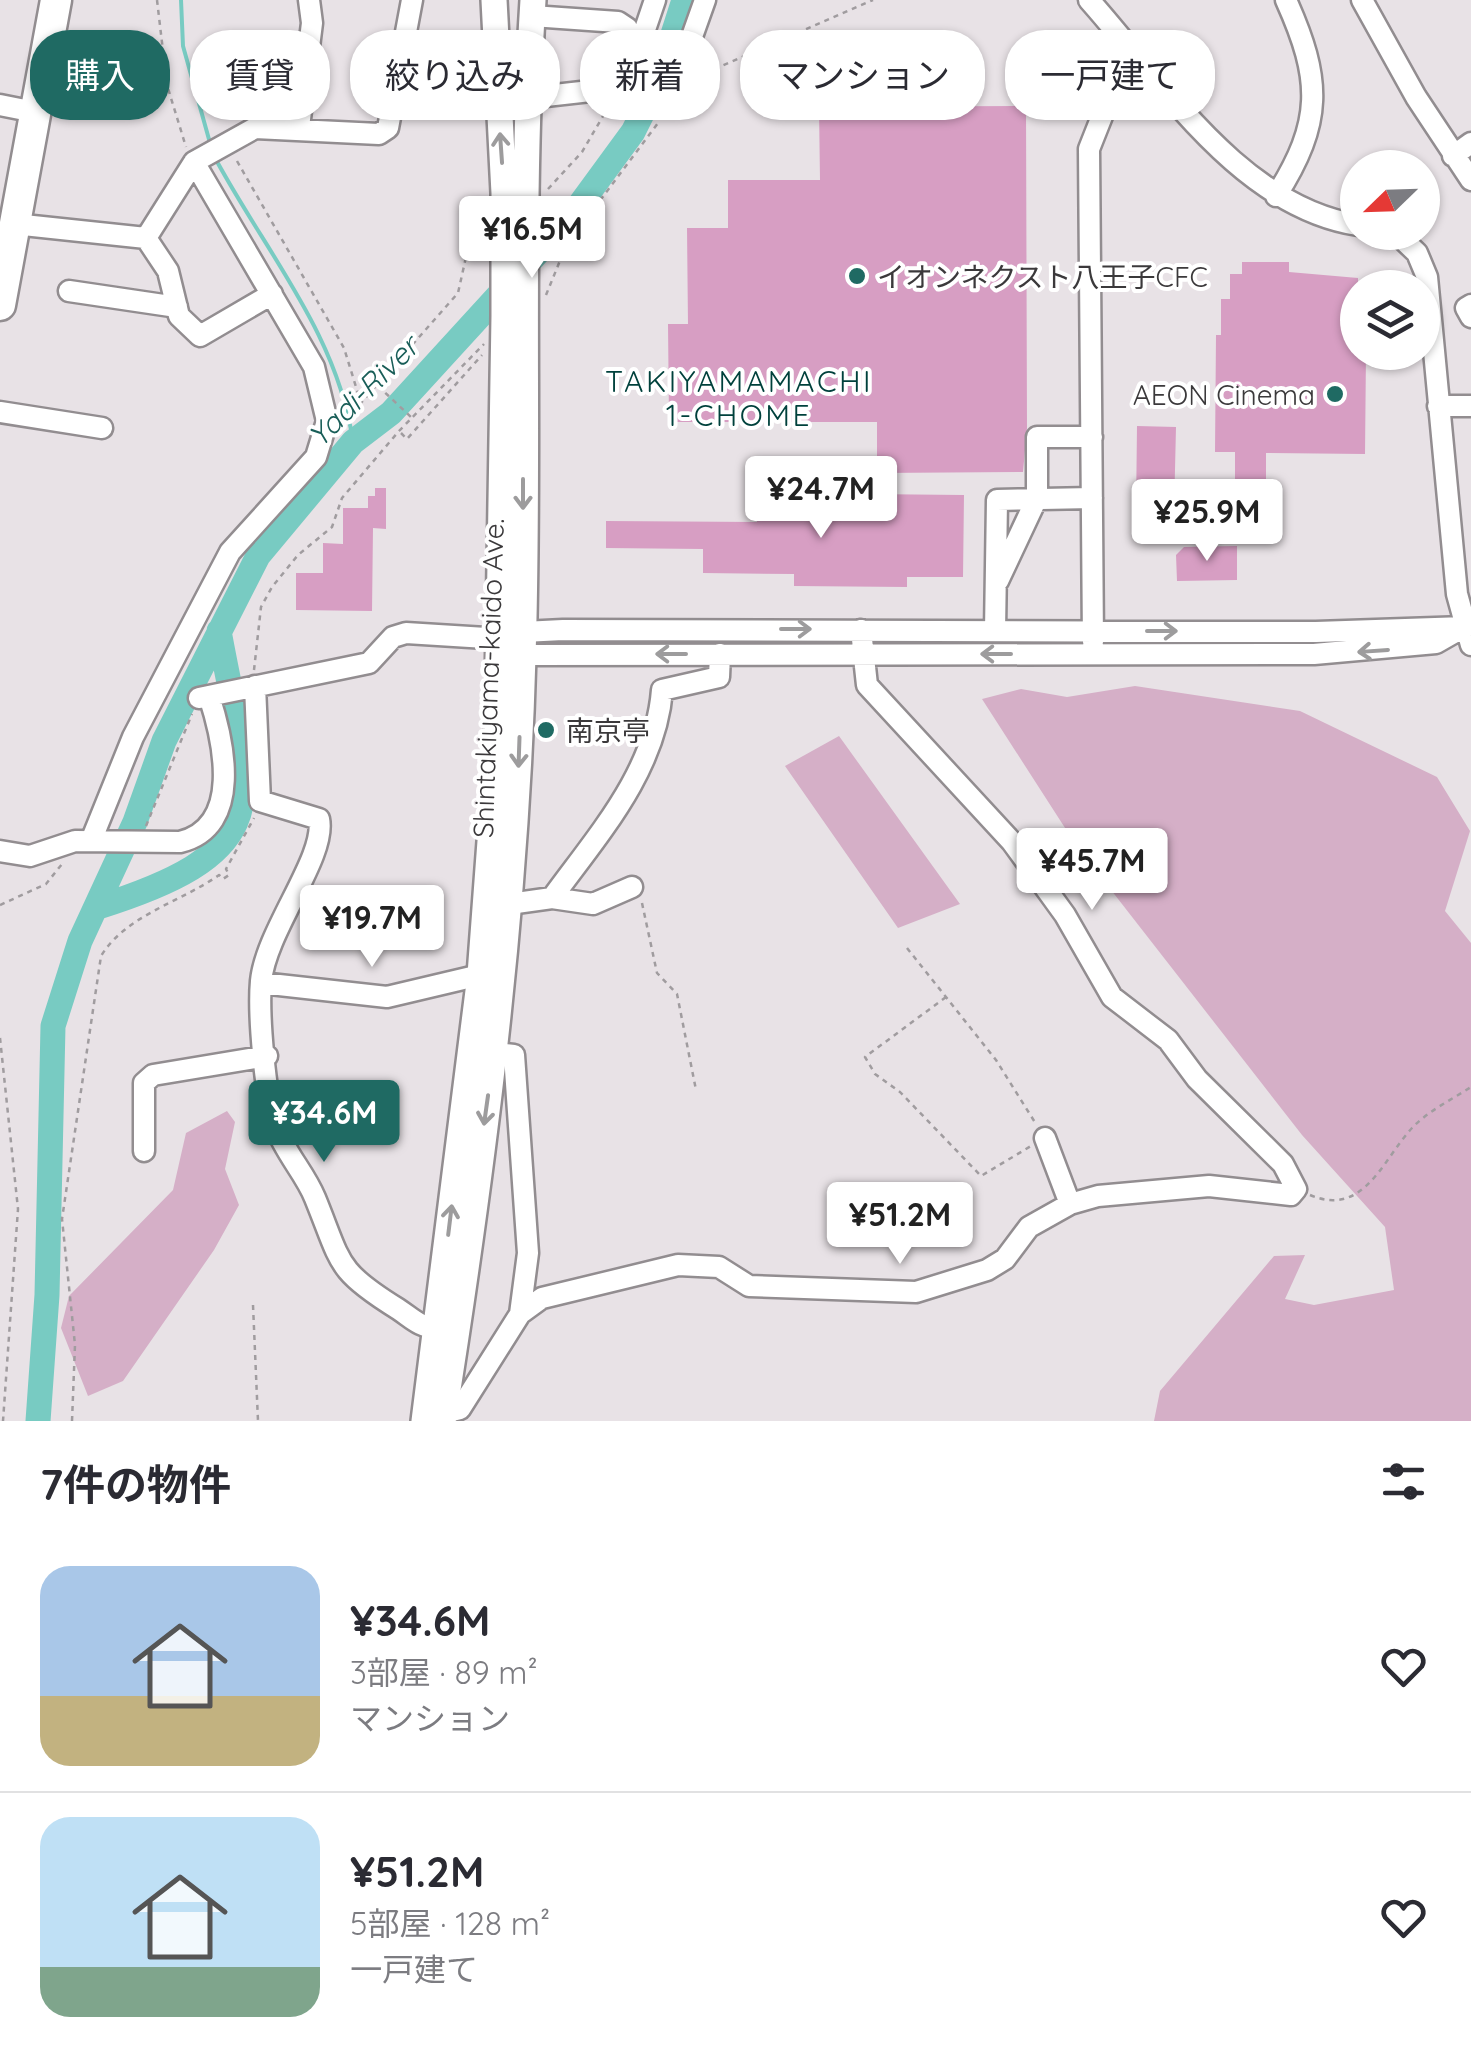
<!DOCTYPE html>
<html lang="ja">
<meta charset="utf-8">
<style>
body{margin:0;font-family:Quicksand,"Noto Sans JP",sans-serif;background:#f7f7f7;color:#2b2b33;height:100vh;display:flex;flex-direction:column;font-size:38px;white-space:nowrap}
*{box-sizing:border-box;margin:0}
p{font-size:32px;color:#7c7c81}
.icon{flex:none;width:55px;height:55px;fill:none;stroke:currentColor;stroke-width:2;stroke-linecap:round;stroke-linejoin:round}
.map{position:relative;height:1421px;overflow:hidden}
.sheet{display:flex;flex-direction:column;background:#fff;flex:1}
.sheet>*{flex:none}
.top-card{position:absolute;left:30px;top:30px;width:1412px;height:90px;display:flex;gap:20px}
.needle{width:65px;rotate:247deg}
.buttons{position:absolute;left:1340px;top:150px;display:grid;gap:20px}
.buttons a{display:grid;place-items:center;width:100px;height:100px;border-radius:50%;background:#fff;box-shadow:0 2px 8px #0004;font-size:50px}
.price{position:absolute;translate:-50% -85px;padding:0 22px;border-radius:10px;background:#fff;color:#222;font-size:32px;line-height:65px;filter:drop-shadow(0 2px 5px #0008)}
.price::after{content:'';position:absolute;left:50%;top:60px;width:30px;height:22px;margin-left:-15px;background:inherit;clip-path:polygon(0 0,100% 0,50% 100%)}
.price.selected{background:#1f6a63;color:#fff}
ul{padding:0;list-style:none}
li{display:flex;align-items:center;gap:30px;height:250px;padding:0 40px}
li+li{border-top:2px solid #e1e1e2}
li span{display:grid;place-items:center;flex:none;width:280px;height:200px;border-radius:30px;color:#555}
li>.icon{margin-inline-start:auto}
span .icon{width:120px;height:120px;fill:#fffc;stroke-width:1}
li b{font-size:42px}
h2{display:flex;justify-content:space-between;align-items:center;height:120px;padding:0 40px;font-size:42px}
.pill{padding:0 35px;border-radius:40px;background:#fff;box-shadow:0 2px 8px #0004;font-size:35px;line-height:90px}
.pill.selected{background:#1f6a63;color:#fff}
.map>svg:first-child{display:block}
.green{fill:#d5afc7}
.lines{fill:none;stroke-linecap:round;stroke-linejoin:round}
.stream{stroke:#78cbc2;stroke-width:4}
.river{stroke:#78cbc2;stroke-width:25}
.building{fill:#d79ec3}
.minor-casing{stroke:#928d90;stroke-width:25}
.major-casing{stroke:#928d90;stroke-width:30}
.highway-casing{stroke:#928d90;stroke-width:35}
.path{stroke:#a09c9f;stroke-width:2.5;stroke-dasharray:5 5;stroke-linecap:butt}
.minor{stroke:#fff;stroke-width:20}
.major{stroke:#fff;stroke-width:25}
.highway{stroke:#fff;stroke-width:30}
.oneway{stroke:#9d9c9d}
.poi-dot{fill:#1f6a63;stroke:#fff;stroke-width:4}
.labels{text-anchor:middle;dominant-baseline:central;stroke-width:8;stroke-linejoin:round;paint-order:stroke}
.poi-label{font-size:28px;fill:#3b393b;stroke:#fff;text-anchor:start}
.street-label{font-size:28px;fill:#3b393b;stroke:#fff}
.neighbourhood-label{font-size:30px;letter-spacing:2.5px;fill:#00413c;stroke:#fff}
.water-label{font-size:30px;font-style:italic;fill:#195e58;stroke:#fff}
</style>
<div class="map">
<svg width="1471" height="1421" viewBox="0 0 1471 1421">
<rect width="100%" height="100%" fill="#e8e2e6"/>
<!-- green -->
<path class="green" d="M1135,686L1300,711L1437,777L1470,831L1445,911L1471,943V1421H1154L1160,1391L1274,1256L1305,1255L1285,1299L1314,1305L1394,1290L1385,1227L1302,1135L1076,845L982,699L1021,689L1067,697Z
M839,736L960,904L898,928L785,766Z
M227,1111L235,1122L225,1169L239,1205L214,1250L123,1381L88,1396L61,1328L69,1296L173,1190L186,1133Z"/>
<g class="lines">
<!-- stream -->
<path class="stream" d="M181,0L183,46L210,143
M214,156C264,250 338,334 353,442"/>
<!-- river -->
<path class="river" d="M98,907C286,848 249,797 219,631
M38,1421L47,1295L53,1026L80,941L135,822L164,741L258,556L353,442L391,413L573,214L633,132L657,84L684,0"/>
</g>
<!-- building -->
<path class="building" d="M1026,106L1027,428L1023,472L877,473V422H669L668,324H688L687,228H728V180H820L819,107Z
M1242,262H1289V272L1358,278V352H1366L1365,454L1266,453V534H1235V452H1215L1216,335H1221V299H1230V274H1242Z
M1137,426L1176,427L1174,512H1136Z
M375,488H386V529L373,528L372,611L296,610V573H323V543L343,544V508H368V496H375Z
M866,494L964,495L963,577H907V587L794,586V574L703,573V549L606,548V521L757,522V500L834,501V518H866Z
M1237,546V580L1177,581L1176,555L1184,547Z
M374,1094L396,1098L391,1130L368,1128Z"/>
<g class="lines">
<!-- minor casing -->
<g class="minor-casing">
<path id="minor" d="M1089,0C1163,83 1241,207 1358,225
M1362,0L1416,97L1471,180
M532,16L618,22L627,28L630,46L637,53
M399,61L471,81H497
M615,94L637,53L655,0
M528,98L608,89L658,107L668,104L705,0
M0,105L35,112
M299,127L312,23L309,0
M1453,156L1471,143
M1276,196C1323,122 1322,80 1286,0
M14,224L146,238L194,162L255,128L379,134L388,128L412,0
M1395,232L1417,253L1427,277L1457,594L1471,645
M146,238L168,271L179,316L200,336L272,294
M69,291L177,307
M1471,305L1466,308L1471,317
M1438,406H1471
M0,412L102,428
M998,581L1037,498V437H1092
M995,631L997,500L1092,498
M1093,642L1089,149L1110,96L1143,61
M511,646L523,655L1314,654L1436,643L1464,627
M255,686L260,801L319,819C327,856 266,930 261,981C258,1014 265,1094 275,1125C284,1152 305,1173 315,1198C342,1264 335,1270 398,1309C413,1319 419,1327 437,1328
M199,698L369,663L393,637L406,633L502,639L523,632L563,630L1316,632L1465,627
M91,841L133,737L230,552L316,457L327,421L314,367L194,162
M0,851L30,856L75,841L180,842C243,827 224,742 209,696
M552,898L593,904L632,887
M509,904L552,898C597,836 656,771 662,690L719,677L720,654
M261,983L387,997L480,975
M1045,1138L1070,1204
M144,1151V1083L153,1075L267,1056
M520,1314L542,1298L678,1265L719,1267L749,1286L916,1292L987,1270L1005,1259L1029,1227L1070,1204L1098,1196L1209,1186L1291,1195L1296,1189L1283,1164L1197,1079L1168,1040L1112,997L1065,915L1012,842L867,685L861,630
M444,1413L460,1409L520,1314L528,1253L514,1055L494,1053"/>
</g>
<!-- major casing -->
<g class="major-casing">
<path id="major" d="M424,1421L480,975L497,748L504,316V193L494,0
M443,1421C483,1168 516,912 523,656C530,437 519,220 533,0"/>
</g>
<!-- highway casing -->
<g class="highway-casing">
<path id="highway" d="M0,305L56,0"/>
</g>
<!-- path -->
<path class="path" d="M157,0L167,85L186,147
M696,77L873,0
M237,161L344,348L361,403
M548,189L582,152L606,111
M546,295L566,246L658,123
M402,345V356
M378,386L411,417
M339,407L361,403L458,293L470,239
M401,433L407,439L482,355
M254,670L261,607L272,587L298,555L332,527L342,498L399,431L484,344
M146,826L192,714
M642,903L657,973L677,994L696,1090
M0,905L46,884L62,864
M907,948L996,1060L1036,1124
M946,997L865,1057L875,1074L900,1092L981,1176L1031,1146
M0,1038L18,1209L3,1421
M1310,1195C1364,1218 1383,1159 1412,1128C1428,1111 1451,1100 1471,1087
M253,1305L258,1421
M72,1421L75,1345L62,1219L101,956C126,915 181,902 219,875L223,879L229,875L226,869L254,818"/>
<!-- minor -->
<use href="#minor" class="minor"/>
<!-- major -->
<use href="#major" class="major"/>
<!-- highway -->
<use href="#highway" class="highway"/>
</g>
<!-- one-way arrows -->
<defs><path id="oneway-shaft" d="M-6 0H5M1.5-3L5.5 0L1.5 3" fill="none" stroke-width="1.6" stroke-linecap="round" stroke-linejoin="round" transform="scale(2.5)"/></defs>
<g class="oneway">
<use href="#oneway-shaft" transform="translate(501 148) rotate(-94)"/>
<use href="#oneway-shaft" transform="translate(523 494) rotate(90)"/>
<use href="#oneway-shaft" transform="translate(796 629)"/>
<use href="#oneway-shaft" transform="translate(1162 631)"/>
<use href="#oneway-shaft" transform="translate(1373 651) rotate(176)"/>
<use href="#oneway-shaft" transform="translate(671 654) rotate(180)"/>
<use href="#oneway-shaft" transform="translate(996 654) rotate(-180)"/>
<use href="#oneway-shaft" transform="translate(519 752) rotate(92)"/>
<use href="#oneway-shaft" transform="translate(486 1110) rotate(98)"/>
<use href="#oneway-shaft" transform="translate(450 1220) rotate(-83)"/>
</g>
<!-- markers -->
<g class="poi-dot">
<circle cx="857" cy="276" r="10"/>
<circle cx="1335" cy="394" r="10"/>
<circle cx="546" cy="730" r="10"/>
</g>
<g class="labels">
<!-- poi labels -->
<g class="poi-label">
<text x="877" y="276">イオンネクスト八王子CFC</text>
<text x="1315" y="394" text-anchor="end">AEON Cinema</text>
<text x="566" y="730">南京亭</text>
</g>
<!-- street labels -->
<g class="street-label">
<text transform="translate(488 678) rotate(-88)">Shintakiyama-kaido Ave.</text>
</g>
<!-- neighbourhood labels -->
<g class="neighbourhood-label">
<text x="739" y="381">TAKIYAMAMACHI<tspan x="739" dy="34">1-CHOME</tspan></text>
</g>
<!-- water labels -->
<g class="water-label">
<text transform="translate(363 391) rotate(-45)">Yadi-River</text>
</g>
</g>
</svg>
<div class="buttons">
<a><svg class="needle" viewBox="-14 -14 28 28"><path d="M0-13l5 13h-10z" fill="#e53935"/><path d="M0 13l5-13h-10z" fill="#7c7c81"/></svg></a>
<a><svg class="icon" aria-label="layers" viewBox="0 0 24 24"><path d="M12 4l9 5-9 5-9-5zM3 14l9 5 9-5"/></svg></a>
</div>
<b class="price" style="left:532px;top:281px">¥16.5M</b>
<b class="price" style="left:821px;top:541px">¥24.7M</b>
<b class="price" style="left:1207px;top:564px">¥25.9M</b>
<b class="price" style="left:1092px;top:913px">¥45.7M</b>
<b class="price" style="left:372px;top:970px">¥19.7M</b>
<b class="price selected" style="left:324px;top:1165px">¥34.6M</b>
<b class="price" style="left:900px;top:1267px">¥51.2M</b>
<div class="top-card">
<a class="pill selected">購入</a>
<a class="pill">賃貸</a>
<a class="pill">絞り込み</a>
<a class="pill">新着</a>
<a class="pill">マンション</a>
<a class="pill">一戸建て</a>
</div>
</div>
<section class="sheet">
<h2>7件の物件<svg class="icon" aria-label="filters" viewBox="0 0 24 24"><path d="M4 7h16M4 17h16"/><circle cx="9" cy="7" r="2"/><circle cx="15" cy="17" r="2"/></svg></h2>
<ul>
<li><span style="background:linear-gradient(#a9c7e8 65%,#c2b280 0)"><svg class="icon" aria-label="home" viewBox="0 0 24 24"><path d="M3 11l9-7 9 7M6 9v11h12V9"/></svg></span><div><b>¥34.6M</b><p>3部屋 · 89 m²</p><p>マンション</p></div><svg class="icon" aria-label="heart" viewBox="0 0 24 24"><path d="M12 20l-8-8c-3-5 5-10 8-4 3-6 11-1 8 4z"/></svg></li>
<li><span style="background:linear-gradient(#bfe0f5 75%,#7fa58c 0)"><svg class="icon" aria-label="home" viewBox="0 0 24 24"><path d="M3 11l9-7 9 7M6 9v11h12V9"/></svg></span><div><b>¥51.2M</b><p>5部屋 · 128 m²</p><p>一戸建て</p></div><svg class="icon" aria-label="heart" viewBox="0 0 24 24"><path d="M12 20l-8-8c-3-5 5-10 8-4 3-6 11-1 8 4z"/></svg></li>
</ul>
</section>
